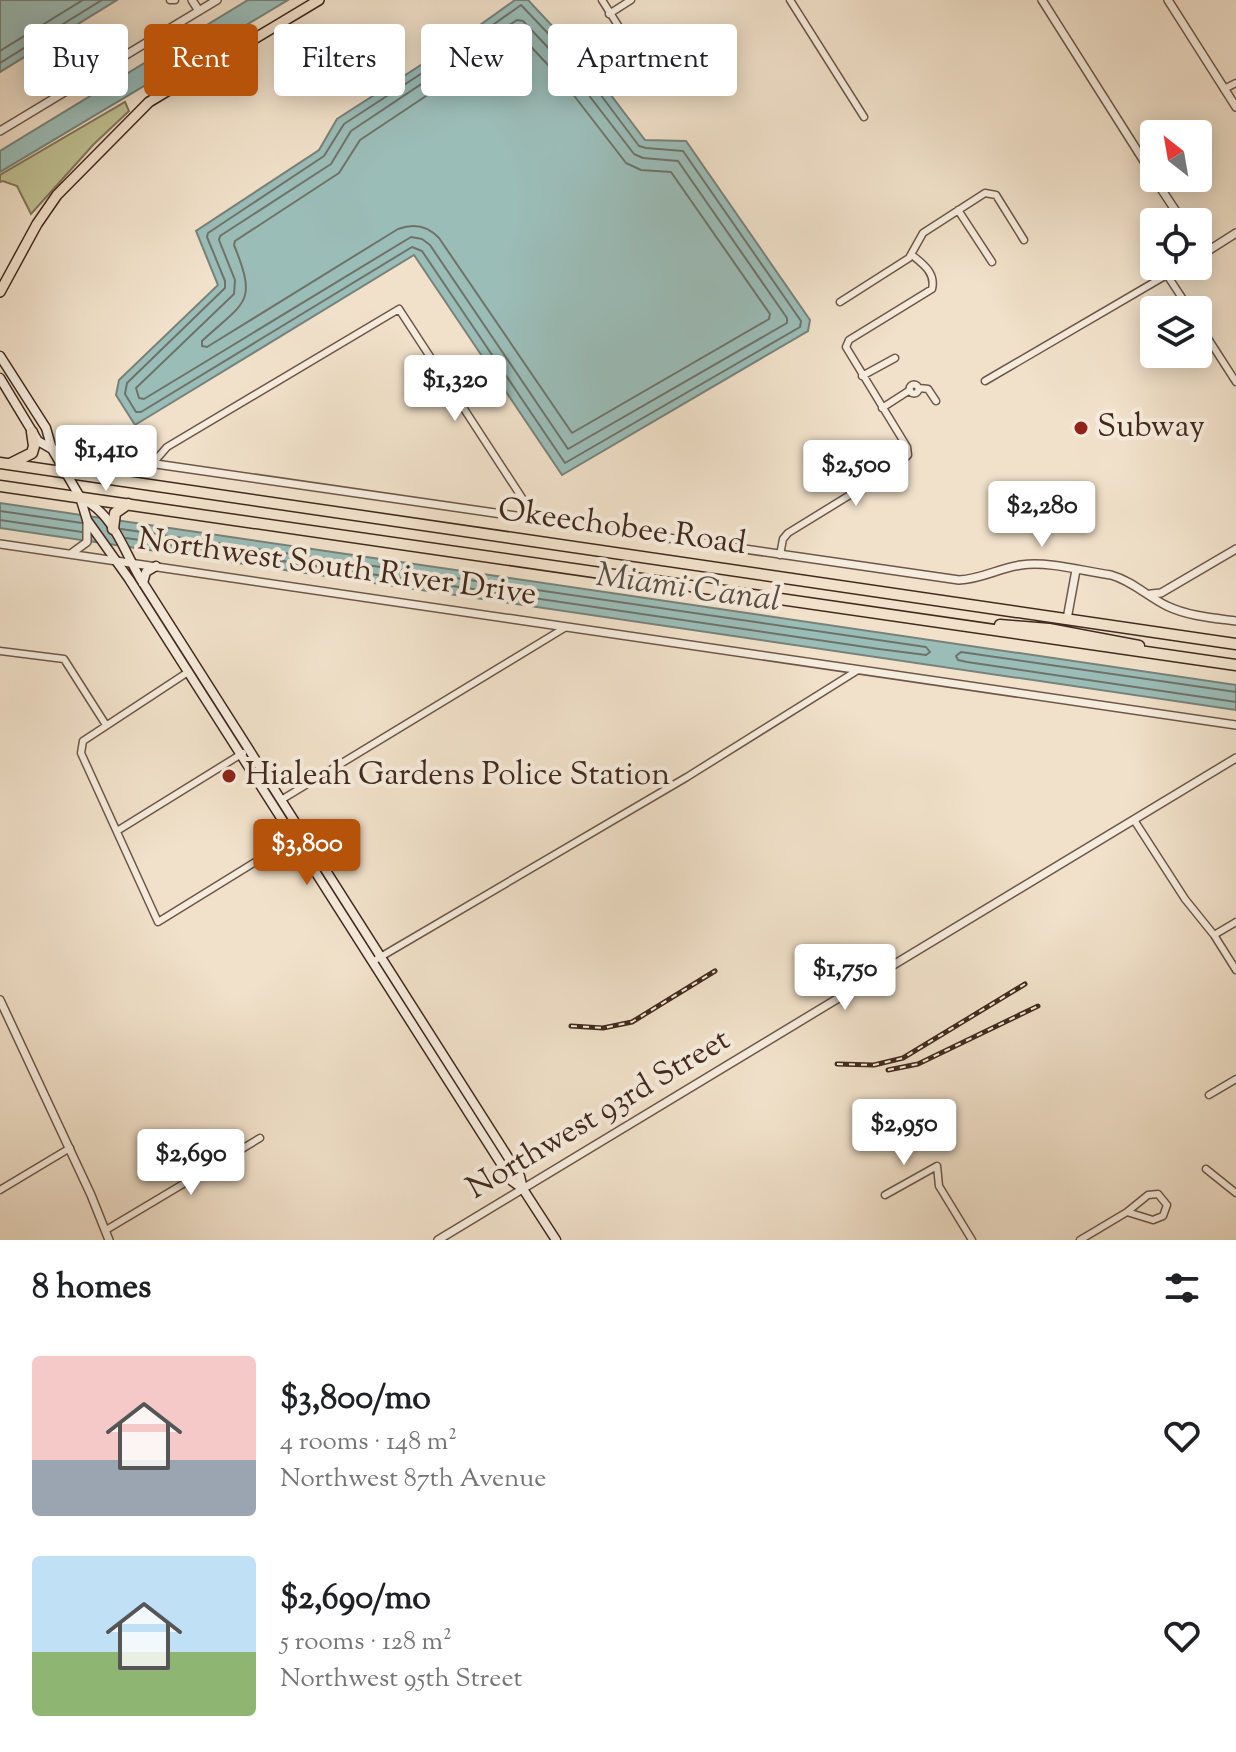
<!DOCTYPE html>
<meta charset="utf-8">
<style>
body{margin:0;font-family:"Sorts Mill Goudy",serif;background:#f6f6f6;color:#202124;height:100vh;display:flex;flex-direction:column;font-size:30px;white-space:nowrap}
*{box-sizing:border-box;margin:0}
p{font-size:26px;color:#757577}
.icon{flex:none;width:44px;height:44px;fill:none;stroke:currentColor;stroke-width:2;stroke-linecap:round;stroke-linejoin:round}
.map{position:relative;height:1240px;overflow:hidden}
.drawer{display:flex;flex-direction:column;background:#fff;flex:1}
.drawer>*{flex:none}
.top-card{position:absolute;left:24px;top:24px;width:800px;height:72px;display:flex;gap:16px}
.needle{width:52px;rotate:329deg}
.fabs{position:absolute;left:1140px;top:120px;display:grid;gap:16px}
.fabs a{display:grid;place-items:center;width:72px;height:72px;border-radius:8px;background:#fff;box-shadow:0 4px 20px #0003;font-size:40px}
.price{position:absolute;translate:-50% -68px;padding:0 18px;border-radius:8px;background:#fff;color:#222;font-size:26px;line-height:52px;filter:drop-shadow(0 2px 4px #0008)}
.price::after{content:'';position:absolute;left:50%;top:48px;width:24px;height:18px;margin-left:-12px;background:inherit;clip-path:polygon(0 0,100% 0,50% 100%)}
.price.selected{background:#b45309;color:#fff}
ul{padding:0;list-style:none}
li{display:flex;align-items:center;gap:24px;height:200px;padding:0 32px}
li span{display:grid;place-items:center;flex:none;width:224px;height:160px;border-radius:8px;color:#555}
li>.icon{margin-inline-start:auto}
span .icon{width:96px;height:96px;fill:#fffc;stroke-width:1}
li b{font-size:34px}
h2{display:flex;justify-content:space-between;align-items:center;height:96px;padding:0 32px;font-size:34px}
.chip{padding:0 28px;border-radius:8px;background:#fff;box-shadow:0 4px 20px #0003;font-size:28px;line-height:72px}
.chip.selected{background:#b45309;color:#fff}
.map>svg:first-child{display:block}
.green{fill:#c0c193;stroke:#807558;stroke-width:2}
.water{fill:#9bbdb8;stroke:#77827a;stroke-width:2}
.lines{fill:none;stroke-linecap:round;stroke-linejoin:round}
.shore{stroke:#6e736a;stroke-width:2}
.minor-casing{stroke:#6d5748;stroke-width:9}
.tertiary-casing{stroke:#6d5748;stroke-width:10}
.secondary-casing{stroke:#41291d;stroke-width:11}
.primary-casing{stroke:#41291d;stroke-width:12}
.trunk-casing{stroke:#41291d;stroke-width:13}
.minor{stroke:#f6ecdd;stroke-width:6}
.tertiary{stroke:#f6ecdd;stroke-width:7}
.secondary{stroke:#f6ecdd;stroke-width:8}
.primary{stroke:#f1e1ca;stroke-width:9}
.trunk{stroke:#f1e1ca;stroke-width:10}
.rail-casing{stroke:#41291d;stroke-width:5}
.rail{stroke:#f6ecdd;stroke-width:2;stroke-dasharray:6;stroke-linecap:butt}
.poi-dot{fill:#8f2418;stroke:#f6ecdd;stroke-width:3}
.labels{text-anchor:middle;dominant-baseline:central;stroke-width:8;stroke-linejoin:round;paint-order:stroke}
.poi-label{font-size:32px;fill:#41291d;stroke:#f6ecdd;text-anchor:start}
.street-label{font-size:32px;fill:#41291d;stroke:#f6ecdd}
.water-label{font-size:34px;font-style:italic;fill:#584e44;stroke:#f6ecdd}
</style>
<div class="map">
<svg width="1236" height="1240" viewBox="0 0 1236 1240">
<rect width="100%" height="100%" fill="#f1e1ca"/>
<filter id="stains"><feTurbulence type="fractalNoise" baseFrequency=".0025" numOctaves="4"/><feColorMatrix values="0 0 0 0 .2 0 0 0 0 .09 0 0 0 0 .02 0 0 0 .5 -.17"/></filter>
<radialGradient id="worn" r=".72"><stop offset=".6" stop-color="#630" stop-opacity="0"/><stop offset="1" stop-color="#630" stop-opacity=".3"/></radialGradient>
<!-- green -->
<path class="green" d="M125,102L129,111L93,145L31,214L17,186L3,181L0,182V175Z"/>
<!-- water -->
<path class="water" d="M0,0H117L0,72Z
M248,0H288L0,172V151Z
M515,0H528L585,61L645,140L686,141L810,320L808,331L562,475L414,255L135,425L116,395L119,380L218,285L196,231L319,150L337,119L452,45Z
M0,503L1236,685V710L0,528Z"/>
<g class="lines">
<!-- shore -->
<path class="shore" d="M521,5L579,66L639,146L646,148L683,151L801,321L800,327L565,463L422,251L412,247L141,412H136L125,394L127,383L225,288V281L207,237L208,233L324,156L344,124L456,51Z
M517,20L523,21L571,72L634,154L643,158L678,161L787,318V323L568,449L430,245L422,239L411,237L144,399L139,398L136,388L234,294L235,280L219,240L220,236L331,164L351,131Z
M516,36H521L562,80L626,163L641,170L671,172L770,314L769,319L572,433L439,238C428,226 414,223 398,229L207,347L202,346V341C245,301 258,304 234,245L235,241L339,173L360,140Z
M0,51L83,0
M0,63L102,0
M0,511L82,523
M0,520L82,532
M121,529L926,647L930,652L926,655L879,649L126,538
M1236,692L961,652L956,656L958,660L967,662L1236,702"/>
<!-- minor casing -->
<g class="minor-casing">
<path id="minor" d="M170,0H175
M602,0L641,62
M790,0L864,117
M609,14L631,0
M1224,89L1236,83
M958,210L992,262
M1167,275L1190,310
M840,302L909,258L923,233L985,193L996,195L1024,240
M1198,323L1236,382
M862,376L895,358
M985,381L1182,266
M909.5 389a4.5 4.5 0 1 1 9 0a4.5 4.5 0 1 1-9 0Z
M919,388L928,389L936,401
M882,408L910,390
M154,462L167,447L399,309L526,504L528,517
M780,555L783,539L788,533L897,466L908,455L907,447L846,347L849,340L932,289C936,273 923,264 912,255
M0,651L64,659L106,725
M188,672L83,741L81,753L158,922L294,838
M281,800L566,627
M1134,820L1185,899L1214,935L1236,970
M117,831L243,753
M1214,935L1236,922
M377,959L687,777L858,670
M1209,1095L1236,1079
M1206,1169L1236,1193
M0,1190L70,1148
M885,1195L937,1166L939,1186L972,1240
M106,1230L260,1138
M1080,1240L1127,1212L1148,1195L1158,1194L1167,1205L1163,1216L1153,1220L1127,1212"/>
</g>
<!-- tertiary casing -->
<g class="tertiary-casing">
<path id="tertiary" d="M192,0L199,11
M1042,0L1154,177
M1168,0L1236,107
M0,131L217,0
M1154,178L1183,222
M1198,245L1203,254L1236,233
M52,449L959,580C982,579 999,568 1021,565C1049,561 1082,571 1111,575C1132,581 1147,596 1167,606C1188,616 1213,618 1236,621
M0,544L1236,725
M72,553L87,542V520
M1151,594L1161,593L1236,549
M1067,619L1076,570
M0,1000L91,1195L109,1240
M438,1240L1236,758"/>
</g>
<!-- secondary casing -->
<g class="secondary-casing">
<path id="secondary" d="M0,356L46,428L52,449L80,497L87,520L129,579L512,1181L523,1189
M0,378L38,441L52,449
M86,501C114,516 124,551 140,578L520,1176L523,1189L556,1240
M143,583L146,572L156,566"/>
</g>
<!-- primary casing -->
<g class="primary-casing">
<path id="primary" d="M0,292L37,224L57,195L149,102L319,0"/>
</g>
<!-- trunk casing -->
<g class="trunk-casing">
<path id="trunk" d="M0,463L1236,644
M10,464L32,453L34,446L32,432
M66,473L78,458L93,454
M0,486L1236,665
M113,529L115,513L128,504
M1000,625L1049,629L1139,646"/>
</g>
<!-- minor -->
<use href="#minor" class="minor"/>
<!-- tertiary -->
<use href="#tertiary" class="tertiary"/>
<!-- secondary -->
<use href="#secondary" class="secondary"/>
<!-- primary -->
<use href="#primary" class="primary"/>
<!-- trunk -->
<use href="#trunk" class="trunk"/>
<!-- rail casing -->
<g class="rail-casing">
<path id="rail" d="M571,1026L603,1028L632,1022L715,971
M837,1064L874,1065L903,1058L1025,984
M888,1070L918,1064L1038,1006"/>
</g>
<!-- rail -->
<use href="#rail" class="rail"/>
</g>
<!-- markers -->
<g class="poi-dot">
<circle cx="1081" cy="428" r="8"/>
<circle cx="229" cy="776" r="8"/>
</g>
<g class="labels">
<!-- poi labels -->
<g class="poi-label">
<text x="1097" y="428">Subway</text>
<text x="245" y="776">Hialeah Gardens Police Station</text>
</g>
<!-- street labels -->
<g class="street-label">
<text transform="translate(622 528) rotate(8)">Okeechobee Road</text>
<text transform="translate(337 568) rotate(8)">Northwest South River Drive</text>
<text transform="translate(599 1115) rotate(-31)">Northwest 93rd Street</text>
</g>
<!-- water labels -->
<g class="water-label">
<text transform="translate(688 589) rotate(8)">Miami Canal</text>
</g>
</g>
<rect width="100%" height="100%" filter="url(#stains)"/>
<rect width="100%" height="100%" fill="url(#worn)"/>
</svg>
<div class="fabs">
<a><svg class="needle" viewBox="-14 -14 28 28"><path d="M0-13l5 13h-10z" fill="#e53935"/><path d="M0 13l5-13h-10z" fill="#757577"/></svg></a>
<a><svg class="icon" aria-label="locate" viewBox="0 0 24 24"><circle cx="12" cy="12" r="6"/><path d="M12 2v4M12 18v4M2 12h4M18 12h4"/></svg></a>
<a><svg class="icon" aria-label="layers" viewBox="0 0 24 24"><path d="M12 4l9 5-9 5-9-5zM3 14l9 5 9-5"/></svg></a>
</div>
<b class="price" style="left:455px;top:423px">$1,320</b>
<b class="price" style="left:106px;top:493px">$1,410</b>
<b class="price" style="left:856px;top:508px">$2,500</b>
<b class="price" style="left:1042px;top:549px">$2,280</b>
<b class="price selected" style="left:307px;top:887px">$3,800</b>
<b class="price" style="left:845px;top:1012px">$1,750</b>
<b class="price" style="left:904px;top:1167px">$2,950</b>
<b class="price" style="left:191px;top:1197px">$2,690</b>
<div class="top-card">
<a class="chip">Buy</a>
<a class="chip selected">Rent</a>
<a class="chip">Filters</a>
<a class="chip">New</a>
<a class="chip">Apartment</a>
</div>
</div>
<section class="drawer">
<h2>8 homes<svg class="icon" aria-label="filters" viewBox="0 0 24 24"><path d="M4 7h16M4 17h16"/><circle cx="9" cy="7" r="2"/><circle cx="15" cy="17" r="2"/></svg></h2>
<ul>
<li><span style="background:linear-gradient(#f6c9c9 65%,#9aa5b1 0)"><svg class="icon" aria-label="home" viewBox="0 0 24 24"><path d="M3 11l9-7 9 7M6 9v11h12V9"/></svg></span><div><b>$3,800/mo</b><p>4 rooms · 148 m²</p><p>Northwest 87th Avenue</p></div><svg class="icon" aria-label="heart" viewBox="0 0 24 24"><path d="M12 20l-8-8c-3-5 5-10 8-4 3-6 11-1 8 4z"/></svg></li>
<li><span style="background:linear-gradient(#bfe0f5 60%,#8fb573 0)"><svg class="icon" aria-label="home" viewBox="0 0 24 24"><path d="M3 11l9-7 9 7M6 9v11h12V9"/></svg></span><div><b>$2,690/mo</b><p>5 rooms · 128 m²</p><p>Northwest 95th Street</p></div><svg class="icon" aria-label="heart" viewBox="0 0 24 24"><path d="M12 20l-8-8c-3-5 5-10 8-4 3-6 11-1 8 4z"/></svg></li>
</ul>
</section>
